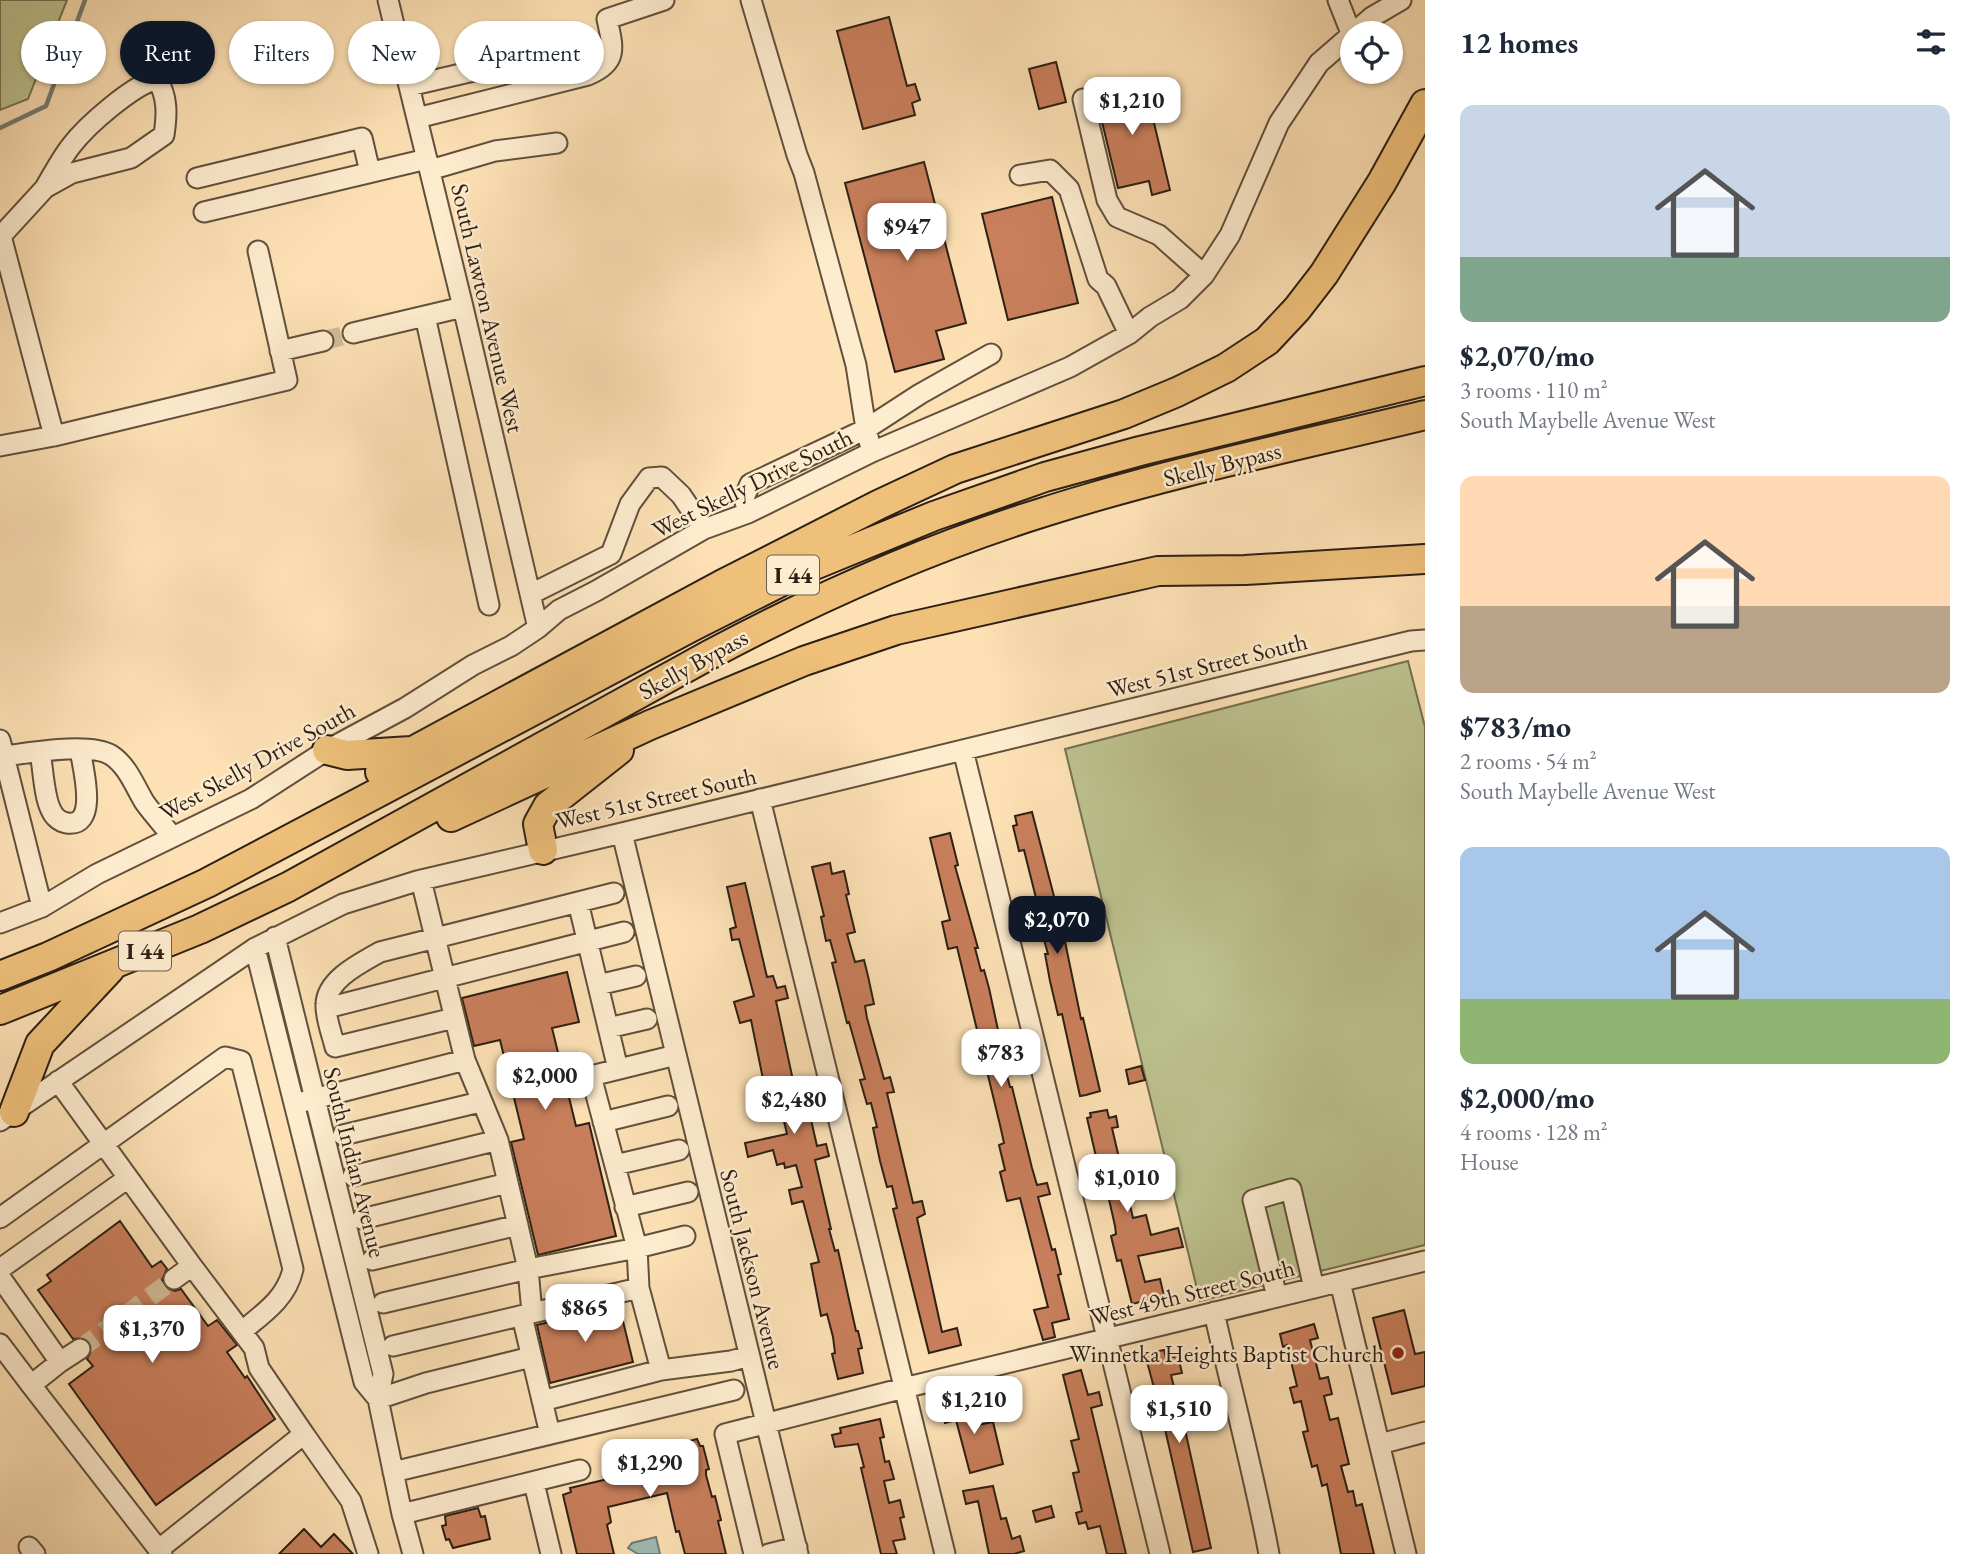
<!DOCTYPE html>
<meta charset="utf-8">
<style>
body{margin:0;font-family:"EB Garamond",serif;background:#f2f2f3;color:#1f2937;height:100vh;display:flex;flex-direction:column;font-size:26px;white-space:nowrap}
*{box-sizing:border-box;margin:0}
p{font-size:23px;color:#747a83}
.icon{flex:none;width:38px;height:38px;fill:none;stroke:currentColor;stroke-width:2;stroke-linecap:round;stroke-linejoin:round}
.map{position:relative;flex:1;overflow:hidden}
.drawer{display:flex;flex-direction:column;background:#fff;width:560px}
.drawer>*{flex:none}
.hud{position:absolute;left:21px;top:21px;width:665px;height:63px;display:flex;gap:14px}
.tools{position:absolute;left:1340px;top:21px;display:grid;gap:14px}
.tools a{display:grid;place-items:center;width:63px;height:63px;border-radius:50%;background:#fff;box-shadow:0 2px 5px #0004;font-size:35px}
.price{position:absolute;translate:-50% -60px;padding:0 16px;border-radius:14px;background:#fff;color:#222;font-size:23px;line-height:46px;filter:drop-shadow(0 2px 4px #0008)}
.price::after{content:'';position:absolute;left:50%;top:42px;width:21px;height:16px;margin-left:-10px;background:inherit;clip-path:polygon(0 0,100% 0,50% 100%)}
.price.current{background:#111827;color:#fff}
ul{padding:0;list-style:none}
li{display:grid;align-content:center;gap:14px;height:371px;padding:0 35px}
li span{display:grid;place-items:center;height:217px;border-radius:14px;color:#555}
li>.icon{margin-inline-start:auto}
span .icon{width:126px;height:126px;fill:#fffc;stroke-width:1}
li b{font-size:30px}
h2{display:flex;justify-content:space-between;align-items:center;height:84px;padding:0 35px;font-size:30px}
.pill{padding:0 24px;border-radius:32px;background:#fff;box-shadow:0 2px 5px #0004;font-size:24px;line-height:63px}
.pill.current{background:#111827;color:#fff}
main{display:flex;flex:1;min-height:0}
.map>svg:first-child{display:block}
.green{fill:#bdc38f;stroke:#747152;stroke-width:2}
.water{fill:#a1bcb4;stroke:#727d74;stroke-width:2}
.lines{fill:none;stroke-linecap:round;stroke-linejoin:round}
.stream{stroke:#727d74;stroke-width:4.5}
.building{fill:#c97f5c;stroke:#2c1f14;stroke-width:2}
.minor-tunnel{stroke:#d3ba95;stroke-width:19;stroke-dasharray:19 10;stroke-linecap:butt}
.minor-casing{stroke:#60503c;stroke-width:23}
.highway-casing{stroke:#2c1f14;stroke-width:32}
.minor{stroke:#feeccf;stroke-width:19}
.highway{stroke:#eec07a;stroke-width:28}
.poi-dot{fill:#8f2418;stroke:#feeccf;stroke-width:2.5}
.labels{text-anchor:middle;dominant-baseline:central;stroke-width:5;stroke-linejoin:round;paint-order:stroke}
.shield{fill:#feeccf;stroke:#6b5c4c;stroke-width:2}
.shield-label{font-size:23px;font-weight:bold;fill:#2c1f14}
.street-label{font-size:24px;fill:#2c1f14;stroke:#feeccf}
.poi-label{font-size:24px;fill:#2c1f14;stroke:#feeccf;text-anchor:end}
</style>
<main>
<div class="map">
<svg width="1425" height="1554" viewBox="0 0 1425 1554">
<rect width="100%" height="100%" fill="#fde1b5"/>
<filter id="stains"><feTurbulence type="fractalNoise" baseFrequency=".00286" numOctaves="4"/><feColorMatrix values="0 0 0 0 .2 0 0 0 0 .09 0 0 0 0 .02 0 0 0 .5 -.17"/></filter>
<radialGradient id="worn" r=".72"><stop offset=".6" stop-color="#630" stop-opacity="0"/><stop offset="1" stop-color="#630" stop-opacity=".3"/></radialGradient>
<!-- green -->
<path class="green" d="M0,0H67L28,99L0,110Z
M1408,661L1425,727V1245L1200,1301L1065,749Z"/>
<!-- water -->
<path class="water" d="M656,1537L660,1554H638L628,1548L632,1543Z"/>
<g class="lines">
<!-- stream -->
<path class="stream" d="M0,128L46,106L85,0"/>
</g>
<!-- building -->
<path class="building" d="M889,17L907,86L915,84L920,100L912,103L915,115L863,129L837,31Z
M1056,62L1066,102L1039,109L1029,69Z
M1144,81L1170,190L1152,195L1149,181L1118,188L1095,93Z
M924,162L966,323L936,331L944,359L895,372L845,183Z
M1052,197L1078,303L1008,320L982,214Z
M1032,812L1062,927L1081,1019L1083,1018L1100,1091L1086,1095L1080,1096L1062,1014L1058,1015L1050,981L1045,954H1048L1035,907L1038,906L1024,850L1019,851L1013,826L1017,825L1015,816Z
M950,833L958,865L955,866L978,948H975L981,971L984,970L989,988L998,1030H995L1010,1087H1012L1032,1168L1037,1185L1047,1183L1050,1194L1038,1197L1052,1250L1055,1249L1061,1274L1058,1275L1069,1319L1052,1323L1055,1337L1043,1340L1034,1310L1048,1307L1020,1198L1007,1201L1000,1172L1005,1170L999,1145L1004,1143L1000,1125L957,947L948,949L942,922L950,920L930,838Z
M830,863L832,874L844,871L849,894L846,895L855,932L847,934L855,962L864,960L868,976L874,1004L865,1006L867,1018L884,1079L890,1077L894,1092L887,1093L913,1203L922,1201L925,1214L917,1218L942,1332L957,1328L961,1345L929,1353L893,1209L897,1208L892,1186L887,1187L880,1161L873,1128L877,1127L871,1103L867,1104L860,1080L865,1079L849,1022L847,1023L832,963L836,962L830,940L826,941L821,917L824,916L812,867Z
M745,883L767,977L773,976L777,988L785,986L788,998L776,1001L800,1113L809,1111L817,1146L826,1144L829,1156L815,1160L831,1229H829L835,1251L838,1250L856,1331H858L862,1348L858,1349L863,1373L838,1379L832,1354L835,1353L833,1337L827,1314L821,1316L811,1264L819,1262L803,1201L792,1204L789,1190L802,1187L796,1165L785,1168L784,1163L777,1165L773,1150L748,1157L745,1143L787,1134L776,1087L765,1089L751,1020L740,1023L734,1002L754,996L739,939L732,940L730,929L736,927L727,887Z
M567,972L579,1022L552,1028L576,1126L589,1123L616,1236L538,1255L511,1142L524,1139L500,1040L474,1046L462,998Z
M1141,1066L1145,1080L1129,1084L1126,1070Z
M1107,1110L1109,1118L1116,1116L1118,1127L1112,1128L1133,1218L1146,1215L1151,1235L1178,1228L1183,1247L1138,1256L1145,1282L1160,1279L1164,1296L1132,1304L1121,1260L1117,1261L1111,1236L1116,1234L1115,1226L1104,1177L1101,1178L1087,1118L1091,1117L1090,1113Z
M120,1221L152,1267L161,1261L167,1269L162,1280L165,1287L175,1291L181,1289L208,1326L217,1320L237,1345L227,1352L245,1378L247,1376L275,1419L156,1505L69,1384L93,1366L87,1359L92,1349L91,1343L85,1338L73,1339L38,1290L51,1281L47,1275Z
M619,1305L633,1362L550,1383L537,1325Z
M1404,1310L1415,1354L1425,1352V1386L1392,1394L1373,1318Z
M1314,1324L1318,1338L1310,1340L1320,1379L1328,1377L1332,1394L1324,1396L1330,1420L1338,1418L1349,1464L1341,1466L1348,1492L1353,1491L1356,1506L1362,1504L1374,1554H1341L1327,1484L1322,1486L1317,1465L1312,1467L1303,1432L1308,1431L1301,1401L1294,1403L1290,1388L1297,1386L1287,1345L1283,1347L1280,1334Z
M1164,1350L1166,1358L1178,1356L1182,1373L1171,1375L1180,1412L1187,1410L1191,1423L1184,1425L1211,1548L1193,1552L1165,1429L1145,1354Z
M1081,1370L1088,1395L1099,1392L1102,1405L1091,1408L1126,1554H1107L1100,1526L1088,1529L1086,1522L1079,1524L1076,1513L1082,1511L1073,1473L1079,1472L1071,1441L1079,1439L1063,1375Z
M970,1397L977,1425L993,1422L1003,1464L970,1473L956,1420L945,1423L941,1404Z
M880,1419L884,1437L880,1438L885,1462L889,1461L894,1479L884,1481L889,1503L900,1500L904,1517L900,1518L905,1539L893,1541L897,1554H881L861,1468L864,1467L858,1444L835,1447L832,1435L841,1433L840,1428Z
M697,1439L700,1446H703L709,1469L706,1470V1475L712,1497L715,1496L721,1520L718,1521L726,1554H685L679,1531L676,1532L667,1493L608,1507L611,1522L607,1525L614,1554H577L563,1495L571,1492L570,1488L612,1478L608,1464L615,1461V1457L638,1451L639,1455Z
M993,1486L1001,1519L1006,1518L1012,1539L1020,1536L1024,1551L1014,1554H989L978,1501L966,1504L963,1491Z
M1051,1506L1054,1517L1036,1522L1033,1511Z
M478,1508L481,1517L485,1516L490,1539L453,1548L449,1539L446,1540L442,1526L446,1525L445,1516Z
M304,1529L321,1547L334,1534L353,1554H279Z"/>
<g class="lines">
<!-- minor-tunnel -->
<path class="minor-tunnel" d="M323,341L353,333
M80,1349L174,1279"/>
<!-- minor casing -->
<g class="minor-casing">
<path id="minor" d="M388,0L463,307L538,628
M751,0L797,155L804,173L856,365L866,429L872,452
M1338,0L1351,33
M409,86L478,70
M1083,99L1107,200L1117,217L1159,235L1204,275
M417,118L588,75C619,62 613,47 607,19L664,0
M430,170L495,151L557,143
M1020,175L1050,170L1069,189L1098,279L1106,286L1129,334
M197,178L362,138L370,172
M45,188C53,174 61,159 71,146C87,125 133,85 157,79C168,97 167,115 164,135L131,158L72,173L45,188L1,236L54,436
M204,212L427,159
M425,316L489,605
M353,333L463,307
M280,351L323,341
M0,446L54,436L287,380L258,251
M748,513L744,498L750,484L866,429L920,394L991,354
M531,594L611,554L630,504L649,478L662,477L681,495L704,529
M0,740L42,907
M963,750L1160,1554
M40,752C43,768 44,797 51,810C54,817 60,822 67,823C99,828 83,768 80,750
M4,756C29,753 89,742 111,755C128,766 135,787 145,803C153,814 163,825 172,836
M760,799L945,1554
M622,833L798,1554
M578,902L618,1069
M0,923L42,907L97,874L251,799L327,750L405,708L473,665L511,646L538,628L559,610L596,591L704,529L748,513L872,452L1070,367L1129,334L1150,317L1180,299L1204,275L1230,235L1279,123L1319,63L1372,17L1401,0
M275,937L383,1374L378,1399L402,1514L413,1554
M255,948L364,1382L378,1399
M598,985L636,976
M327,1008L624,932
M454,1018L335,1047C332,1034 325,1017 326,1004C327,979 361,963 380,952L614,893
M608,1028L647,1019
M58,1081L192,1266L254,1348L259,1368L304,1434L158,1550
M302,1102L465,1060
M0,1121L255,948L343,904L417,881L622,833L1411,641L1425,640
M603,1122L668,1106
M343,1135L480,1102
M615,1165L679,1150
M353,1176L498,1140
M625,1207L688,1192
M0,1218L225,1057L241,1061L293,1269C287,1298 263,1314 242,1331
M362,1219L508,1183
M372,1260L518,1225
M0,1269L128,1178
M0,1277L60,1362L31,1385L162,1554
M174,1279L192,1266
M1340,1282L1406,1554
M639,1288L637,1248L591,1076L676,1055
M1277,1297L1253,1200L1291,1189L1314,1288
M383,1303L528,1269L637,1248L685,1236
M1214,1312C1232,1393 1254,1473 1269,1554
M532,1313L639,1288L661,1370
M522,1316L550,1434
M0,1344L31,1385
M393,1346L532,1313L528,1269L498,1140L465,1060L421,880
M60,1362L80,1349
M378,1399L426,1383L531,1357
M542,1401L661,1370L731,1361L749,1356
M304,1434L351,1501L368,1554
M1380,1444L1425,1432
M393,1472L734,1390
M534,1483L551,1554
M402,1514L580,1470
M29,1547L35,1554
M754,1554L725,1434L904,1388L1425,1261
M769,1554L797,1547"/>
</g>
<!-- highway casing -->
<g class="highway-casing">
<path id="highway" d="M327,750L347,755L411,751
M380,772L413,751L721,585L878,505L955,469L1124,414L1177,392L1226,368L1267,341L1297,309L1324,274L1382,182L1425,104
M451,817L650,725L804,661L896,630L1158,571L1245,570L1425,559
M543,850L538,824L548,806L619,750
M0,976L48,957L207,883L693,626L812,566L934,516L1045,477L1140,451L1425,381
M0,1010L200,929L288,887L711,654C816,598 926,549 1041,513C1166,473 1297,446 1425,415
M14,1112L40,1044L110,969"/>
</g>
<!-- minor -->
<use href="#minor" class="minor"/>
<!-- highway -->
<use href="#highway" class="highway"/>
</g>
<!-- markers -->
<circle class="poi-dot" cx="1398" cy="1353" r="7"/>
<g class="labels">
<!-- shield labels -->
<g class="shield">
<rect x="767" y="555.5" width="52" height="39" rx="5"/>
<rect x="119" y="931.5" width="52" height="39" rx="5"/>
</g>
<g class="shield-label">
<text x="793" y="575">I 44</text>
<text x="145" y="951">I 44</text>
</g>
<!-- street labels -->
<g class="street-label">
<text transform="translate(488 308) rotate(77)">South Lawton Avenue West</text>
<text transform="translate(1222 464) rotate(-14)">Skelly Bypass</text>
<text transform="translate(752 483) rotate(-26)">West Skelly Drive South</text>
<text transform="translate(693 664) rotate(-29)">Skelly Bypass</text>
<text transform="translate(1207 665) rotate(-14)">West 51st Street South</text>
<text transform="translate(257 761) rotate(-29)">West Skelly Drive South</text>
<text transform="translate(656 798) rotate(-13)">West 51st Street South</text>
<text transform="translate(355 1162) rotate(76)">South Indian Avenue</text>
<text transform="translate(753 1269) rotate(76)">South Jackson Avenue</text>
<text transform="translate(1192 1292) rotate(-14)">West 49th Street South</text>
</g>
<!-- poi labels -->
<g class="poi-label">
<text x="1384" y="1353">Winnetka Heights Baptist Church</text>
</g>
</g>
<rect width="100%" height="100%" filter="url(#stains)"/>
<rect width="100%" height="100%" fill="url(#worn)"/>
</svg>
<div class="tools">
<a><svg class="icon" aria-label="locate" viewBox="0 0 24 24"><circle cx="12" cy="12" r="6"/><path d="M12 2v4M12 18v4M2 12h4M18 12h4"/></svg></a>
</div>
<b class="price" style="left:1132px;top:137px">$1,210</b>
<b class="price" style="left:907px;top:263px">$947</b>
<b class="price current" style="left:1057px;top:956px">$2,070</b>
<b class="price" style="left:1001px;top:1089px">$783</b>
<b class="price" style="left:545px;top:1112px">$2,000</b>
<b class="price" style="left:794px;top:1136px">$2,480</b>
<b class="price" style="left:1127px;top:1214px">$1,010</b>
<b class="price" style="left:585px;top:1344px">$865</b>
<b class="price" style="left:152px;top:1365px">$1,370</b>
<b class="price" style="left:974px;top:1436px">$1,210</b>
<b class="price" style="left:1179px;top:1445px">$1,510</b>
<b class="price" style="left:650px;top:1499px">$1,290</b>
<div class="hud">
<a class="pill">Buy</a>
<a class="pill current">Rent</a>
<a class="pill">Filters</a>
<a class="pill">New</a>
<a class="pill">Apartment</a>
</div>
</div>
<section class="drawer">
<h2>12 homes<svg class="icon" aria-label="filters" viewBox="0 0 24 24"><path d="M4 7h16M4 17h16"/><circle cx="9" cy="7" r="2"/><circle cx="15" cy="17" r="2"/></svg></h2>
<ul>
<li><span style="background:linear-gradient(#c9d6e8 70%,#7fa58c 0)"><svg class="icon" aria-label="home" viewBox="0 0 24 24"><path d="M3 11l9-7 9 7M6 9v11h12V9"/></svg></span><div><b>$2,070/mo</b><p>3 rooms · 110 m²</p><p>South Maybelle Avenue West</p></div></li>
<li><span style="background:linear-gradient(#ffd9b3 60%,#b9a48a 0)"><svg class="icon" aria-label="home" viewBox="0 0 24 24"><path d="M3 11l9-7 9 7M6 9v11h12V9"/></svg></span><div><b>$783/mo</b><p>2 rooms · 54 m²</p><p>South Maybelle Avenue West</p></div></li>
<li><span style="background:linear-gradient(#a9c7e8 70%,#8fb573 0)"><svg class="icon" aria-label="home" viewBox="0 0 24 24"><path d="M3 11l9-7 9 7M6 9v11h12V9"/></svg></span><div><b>$2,000/mo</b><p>4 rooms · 128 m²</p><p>House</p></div></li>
</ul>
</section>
</main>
